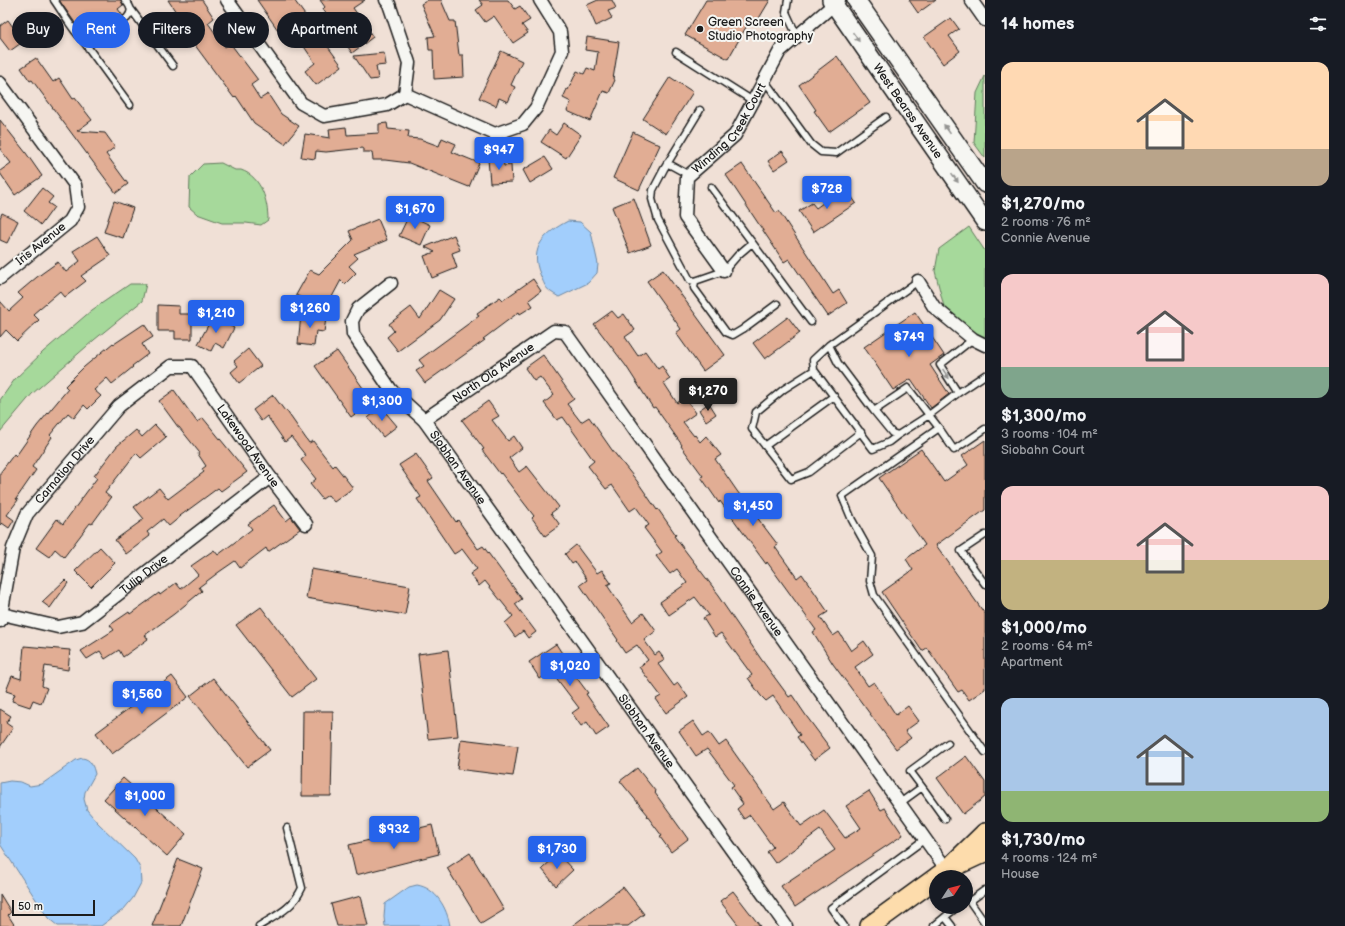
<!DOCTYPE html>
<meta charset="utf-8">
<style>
body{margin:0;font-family:"Balsamiq Sans",sans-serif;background:#20242c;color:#f1f3f6;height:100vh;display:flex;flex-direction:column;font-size:15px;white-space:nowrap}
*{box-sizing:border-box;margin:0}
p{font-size:13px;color:#9ea1a6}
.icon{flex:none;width:22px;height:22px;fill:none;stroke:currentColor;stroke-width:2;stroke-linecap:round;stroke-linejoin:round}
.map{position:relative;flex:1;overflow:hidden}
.drawer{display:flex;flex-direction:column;background:#171b24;width:360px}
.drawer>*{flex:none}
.top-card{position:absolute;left:12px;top:12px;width:380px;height:36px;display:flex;gap:8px}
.needle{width:26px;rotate:54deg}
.controls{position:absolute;left:929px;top:870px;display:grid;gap:8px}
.controls a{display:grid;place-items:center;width:44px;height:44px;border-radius:50%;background:#171b24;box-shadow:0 2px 6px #0003;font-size:20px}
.scale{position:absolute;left:12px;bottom:10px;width:83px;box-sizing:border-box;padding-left:4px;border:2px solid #1c1c1c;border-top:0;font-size:11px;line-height:14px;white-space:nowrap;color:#1c1c1c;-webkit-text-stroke:3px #f6f6f2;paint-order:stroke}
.price{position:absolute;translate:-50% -34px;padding:0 9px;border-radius:4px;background:#2563eb;color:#fff;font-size:13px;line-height:26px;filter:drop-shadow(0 1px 2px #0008)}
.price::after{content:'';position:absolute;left:50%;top:24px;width:12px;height:9px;margin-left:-6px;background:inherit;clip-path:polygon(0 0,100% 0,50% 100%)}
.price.on{background:#222;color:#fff}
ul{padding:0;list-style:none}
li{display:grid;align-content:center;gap:8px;height:212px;padding:0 16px}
li span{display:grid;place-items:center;height:124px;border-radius:12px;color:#555}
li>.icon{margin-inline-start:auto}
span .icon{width:72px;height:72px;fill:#fffc;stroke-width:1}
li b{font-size:17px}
h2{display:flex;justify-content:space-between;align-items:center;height:48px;padding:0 16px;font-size:17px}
.chip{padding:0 14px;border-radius:18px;background:#171b24;box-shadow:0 2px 6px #0003;font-size:14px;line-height:36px}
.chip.on{background:#2563eb;color:#fff}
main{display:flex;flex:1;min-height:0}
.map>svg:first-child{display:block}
.green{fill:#a6d99b;stroke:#617a5c}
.water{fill:#a2cefc;stroke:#6c87a2}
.building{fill:#e1ad94;stroke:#1c1c1c}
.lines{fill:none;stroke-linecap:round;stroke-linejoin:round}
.lane-casing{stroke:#1c1c1c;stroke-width:9}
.street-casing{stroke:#1c1c1c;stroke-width:15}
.secondary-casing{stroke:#1c1c1c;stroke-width:20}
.primary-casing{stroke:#1c1c1c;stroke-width:22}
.lane{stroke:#f6f6f2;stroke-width:6}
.street{stroke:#f6f6f2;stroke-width:12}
.secondary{stroke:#f6f6f2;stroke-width:17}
.primary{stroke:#fddcac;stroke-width:19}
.oneway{fill:#949492}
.poi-dot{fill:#1c1c1c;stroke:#f6f6f2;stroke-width:1.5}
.labels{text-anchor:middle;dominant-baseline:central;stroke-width:4;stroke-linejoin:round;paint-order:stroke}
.poi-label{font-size:12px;fill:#1c1c1c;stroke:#f6f6f2;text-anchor:start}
.street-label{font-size:12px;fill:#1c1c1c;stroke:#f6f6f2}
</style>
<main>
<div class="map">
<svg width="985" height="926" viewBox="0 0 985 926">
<rect width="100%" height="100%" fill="#f0e0d6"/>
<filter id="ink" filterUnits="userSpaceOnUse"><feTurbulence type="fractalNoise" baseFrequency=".025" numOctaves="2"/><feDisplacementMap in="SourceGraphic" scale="8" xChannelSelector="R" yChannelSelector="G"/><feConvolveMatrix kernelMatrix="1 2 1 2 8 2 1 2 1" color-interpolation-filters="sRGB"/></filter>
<g filter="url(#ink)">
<!-- green -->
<path class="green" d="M985,76V158L974,143L977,93Z
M221,163C226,165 230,168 235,170C237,170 239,170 241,170C262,177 268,202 268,220L261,225L246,223H222L197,214L189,207L190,177L203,164Z
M969,227L985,251V338L980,336L944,307L935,271L939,249Z
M130,284H146L142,301L94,340L32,394L0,432V400L15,379L43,352L92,310Z"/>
<!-- water -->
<path class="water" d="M568,221L580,222L591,232L598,264L597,273L588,283L559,297C545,289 546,288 540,274C529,247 545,233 568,221Z
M82,758C91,759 93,766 95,774L85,792L84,799L87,810L97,822L135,859L140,868L141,883L133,898L124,909L101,926H58L48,918L0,844V783L10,781L21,782L30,786L42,784L76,760Z
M417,885C436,888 447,908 450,926H385L384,917L385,904L409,887Z"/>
<!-- building -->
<path class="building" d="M59,0H121L123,5L118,9L123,16L94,36L87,26L80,30Z
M168,0H202L214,18L208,23L225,47L230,43L258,80L251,85L260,99L268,94L281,114L299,126L285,144L254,123L236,96L234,98L183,29L186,27Z
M257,0H294L342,66L316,85L305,71L315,63L299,39L291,45L282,32L280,33Z
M320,0H365L353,8L373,37L352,53L323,9L325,7Z
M428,0H441L450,21H455L459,55H463L464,77L434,79L433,50H429L428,37L435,36L421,4Z
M479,0H508L515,9L520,6L530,20L522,25L528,33L513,43L494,16L485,22L476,10L483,5Z
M598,0H612L616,8L608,11L612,18L596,26L587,5Z
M706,0H770L755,25L749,22L728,59L685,35Z
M909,0H936L918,13Z
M951,18L959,29L949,36L960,51L943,64L924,37Z
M8,20L13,27L20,22L31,36L10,51L0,38V26Z
M587,37L619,42L613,79L615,80L609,93L603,91L590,121L567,111L571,102L563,98L567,89L568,90L577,71L584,74L587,68L595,71L598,52L585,50Z
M501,51L522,61L511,85L515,87L508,102L499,98L496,106L479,98Z
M384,53L386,65L376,66L378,79L370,80L354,56Z
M837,56L870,103L829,132L814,111L816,110L799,85Z
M36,58L53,82L59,78L73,99L75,98L92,120L77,131L105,133L115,147L106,154L128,184L116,193L32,80L30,81L21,68Z
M670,77L693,92L666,134L643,119Z
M0,120L26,153L42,176L15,195L0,173V171L11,163L0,149Z
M387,123L388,129L409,131L408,138L420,139L439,146L442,138L456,144L452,152L479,163L469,187L409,163L385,160H373L372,152H363V148L326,152L316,151L315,159L301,157L305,134L330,138L329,129L346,127L347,135L379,133V124Z
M564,123L581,135L566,158L541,142L549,130L556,135Z
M633,132L660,145L639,190L613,178Z
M782,151L789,160L774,170L768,161Z
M545,157L553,169L530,183L523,170Z
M503,158L504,166L511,165L512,182L490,183L488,159Z
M742,164L776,213L779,211L833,294L839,290L847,303L828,316L789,259L784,262L726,175Z
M845,187L856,203L813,232L799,211L812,203L816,208Z
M42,188L53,197L48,203L54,207L41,225L24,211Z
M634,198L651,245L630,253L612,207Z
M114,201L133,208L123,238L104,232Z
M2,213L18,221L7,243L0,240V218Z
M409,215L430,225L421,245L399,236Z
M378,219L387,240L354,254L358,258L349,266L356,273L345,284L341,280L325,310L296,295L310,270L319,274L353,240L349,231Z
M454,235L460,250L452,253L457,268L432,278L424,256L435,252L425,247Z
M97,236L110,256L81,276L86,281L65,297L60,291L33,314L39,320L17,341L6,330L0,337V301L9,311L23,298L18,293L37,277L58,262L66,272L80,261L73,251Z
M663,270L725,355L703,371L676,333L681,329L647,281Z
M533,279L541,291L529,300L533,306L520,314L519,312L483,339L485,340L425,383L416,371L424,366L419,360L479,316L477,313L500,297L503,300Z
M439,290L454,299L440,320L398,351L387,337L394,331L389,324L411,307L420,319Z
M158,305L179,306V314H192V339H175V331H158Z
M612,311L618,318L624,314L635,330L625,337L638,356L645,351L658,369L662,366L670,379L664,383L677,403L685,397L696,413L683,422L694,436L695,435L700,442L706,436L721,455L715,459L737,491L778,545L775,547L797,578L802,574L828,612L820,617L833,636L839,632L851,651L864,641L873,654L855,667L868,686L874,682L896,715L908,706L919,721L905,731L911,738L896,749L833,664L813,632L816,630L788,591L767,562L766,564L720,501L719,503L701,477L703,476L681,446L682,445L655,407L653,408L626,366L594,324Z
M915,312L944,355L930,365L949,394L931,408L911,379L893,390L864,347Z
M301,315L326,318L324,332L316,331L314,346L298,344Z
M213,316L234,328L224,348L215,343L211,351L198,344Z
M788,317L800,333L765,359L753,343Z
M144,324L153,337L142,344L148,354L132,366L133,367L112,384L107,378L94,390L101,396L88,409L84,405L74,418L68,413L50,435L52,437L32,467L36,470L16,499L18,500L7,515L14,520L9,528L2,523L0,525V473L14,454L16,456L37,426L68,389L65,386L84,367L113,343L114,344Z
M248,349L261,366L239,383L231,372L238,366L234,361Z
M337,351L363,388L358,391L368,405L351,417L315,366Z
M543,355L574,399L567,404L581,422L589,417L612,450L637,481L657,510L658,509L676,535L674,536L719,595L718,596L761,659L789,697L792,695L807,717L830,748L814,760L797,737L800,735L773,696L766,701L761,696L748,678L752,675L721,633L715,637L703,618L709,615L695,597L669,615L660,602L687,583L677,569L670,574L656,556L662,552L644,528L649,525L636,507L630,511L612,485L606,489L588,466L594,461L563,417L557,420L544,403L554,395L540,377L534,381L525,368Z
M174,390L197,422L203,418L247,472L221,491L218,488L180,516H181L169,526L163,519L147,532L150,536L126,554L115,540L144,519L134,507L159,488L168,499L204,472L202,469L206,466L198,454L199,452L179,427H178L159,401Z
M273,395L285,411L286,410L309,443L313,441L333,467L335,465L353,488L334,502L328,495L322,499L310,484L316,479L301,460L306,456L291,437L285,442L267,416L261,421L253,410Z
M488,401L499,416L492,420L508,441L514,436L522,448L509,458L519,472L527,466L559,507L551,513L560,525L545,536L532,518L534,516L501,473L500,474L482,450L484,449L462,420Z
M709,403L716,414L706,421L699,410Z
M381,407L397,426L383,437L368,418Z
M155,425L166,437L141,458L136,453L105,493L111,498L92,524L90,523L64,557L55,549L49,557L36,548L57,519L63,524L97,478L94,476L117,446L136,430L142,437Z
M985,440V510L936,545L985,614V689L969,700L962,690L958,692L927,648L922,651L882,592L913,570L906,559L925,545L879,478L921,449L944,482L968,465L962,456Z
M416,454L433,478L428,481L456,522L458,520L478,549L483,546L522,599L515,604L536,632L528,638L523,631L515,637L505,623L513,616L485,581L479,586L470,574L477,569L462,549L454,554L417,499L421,497L399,465Z
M274,505L286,521L291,517L300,529L268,552L266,548L240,568L235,561L219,572L199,587L202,591L174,614L145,635L148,639L123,657L119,650L105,659L100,651L87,659L81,651L114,630L110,625L129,612L130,614L159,593L160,595L176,583L181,589L198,575L191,566L214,550L218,555L252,529L248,524Z
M576,545L597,573L602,570L611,583L607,585L632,622L643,613L656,631L644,640L655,655L659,652L665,660L658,664L674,686L678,683L688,697L666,713L656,699L661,696L639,667L648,660L637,645L625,653L617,641L618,640L580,585L587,580L575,562L572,564L565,554Z
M100,547L115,563L91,587L75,571Z
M311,569L410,586L405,615L306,598Z
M65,580L68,583L50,608L42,602Z
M261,607L316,679L292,697L236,625Z
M556,644L567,661L565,662L588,693L586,694L609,727L596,736L587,722L581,726L572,713L579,708L551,671L540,679L529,662Z
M24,646L70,650L68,670L45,666L42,686L47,688L41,703L33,700L30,707L12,701L15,694L6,691L12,676L21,679Z
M448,650L458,736L428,739L418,654Z
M172,676L188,697L112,754L96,733Z
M213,678L270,750L247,767L190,696Z
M0,709L11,716L6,723L13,728L0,747Z
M303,711H333L331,796H302Z
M693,721L703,736L709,732L719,746L726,741L774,809L784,802L801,826L824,810L845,838L861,828L846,806L869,791L881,810L885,808L903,835L795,907L781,886L835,850L820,830L775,863L767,852L773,847L750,815L744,819L737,809L743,804L731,787L734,785L707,749L696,756L679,731Z
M461,739L518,746L513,776L457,769Z
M966,756L985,782V797L963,814L937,778Z
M637,768L656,792L655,793L688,839L671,852L660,837L662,836L647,816L648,815L620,781Z
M123,778L186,834L167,856L104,799Z
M432,825L439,854L356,875L349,845Z
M470,853L504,910L481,924L447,868Z
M558,854L573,870L556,886L542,869Z
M178,859L203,869L181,926H152Z
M623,887L644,914L628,926H572Z
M733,891L760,926H739L720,901Z
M0,894L11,912L8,915L15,926H0Z
M361,896L368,926H337L331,904Z"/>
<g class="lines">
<!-- lane casing -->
<g class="lane-casing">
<path id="lane" d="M54,0C62,11 76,37 88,44L93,42L127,18C133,11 131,7 125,0
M788,0L786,12L797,36
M130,8L173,66
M84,42L130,105
M676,52L753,101
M765,81L811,144L821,152L836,153L886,117
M700,110L664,169L653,190L652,199L658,220L690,280L695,281L724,271L738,255L752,243
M667,163L689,175
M711,187L811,322
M695,281L694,288L726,332L733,335L743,329L777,304
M829,345L813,360L814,370L873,449L889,442L898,435
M814,370L784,389L756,412L752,429L791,479L809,472L861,432
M958,393L985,375
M874,411L838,363L829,345L918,281
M939,428L908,388L874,411L892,433L898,435L929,415L958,393L940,365L973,339
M985,429L954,450L939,428L842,496L852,520L872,556L870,581L874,595L985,752
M765,446L834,396
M985,535L961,551L985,584
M922,787L945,819
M900,803L922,787L910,771L948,743
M966,896L985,923
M970,901L985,890
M945,917L952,926
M259,926C277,915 293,908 302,888L287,828
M844,926L831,908L925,839
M934,926L957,907"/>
</g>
<!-- street casing -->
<g class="street-casing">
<g id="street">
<path d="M227,0L301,103L324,116L387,105L405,94L495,134L523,124L536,108L562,51L560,32L540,0"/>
<path d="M386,0L389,4L409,63L405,94"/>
<path d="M971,0L985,20"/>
<path d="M0,83L75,185L78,207L70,221L0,278"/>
<path id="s1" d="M724,271L685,217L687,177L735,135L780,51L839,0"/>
<path d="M918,281L934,307L973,339L985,345"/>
<path id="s2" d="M391,283L358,309L352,321L353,334L391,390L424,420L786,926"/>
<path id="s3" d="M424,420L554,331L565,332L947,870"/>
<path id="s4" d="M2,614L58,627L82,622L270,477"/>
<path id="s5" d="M0,621L13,548L27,514L119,406L171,366H192L270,477L306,524"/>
</g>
</g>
<!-- secondary casing -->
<g class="secondary-casing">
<g id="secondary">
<path id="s6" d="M831,0L985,222"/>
<path d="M856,0L985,184"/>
</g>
</g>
<!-- primary casing -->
<g class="primary-casing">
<path id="primary" d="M959,864L985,852
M937,877L947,870L985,833
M870,926L936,878"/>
</g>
<!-- lane -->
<use href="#lane" class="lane"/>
<!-- street -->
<use href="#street" class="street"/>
<!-- secondary -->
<use href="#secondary" class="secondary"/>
<!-- primary -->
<use href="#primary" class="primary"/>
</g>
<!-- one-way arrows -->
<defs><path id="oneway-solid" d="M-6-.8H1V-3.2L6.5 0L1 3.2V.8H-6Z"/></defs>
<g class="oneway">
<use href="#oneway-solid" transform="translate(856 37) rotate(55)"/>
<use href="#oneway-solid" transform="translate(947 129) rotate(-125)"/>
<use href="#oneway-solid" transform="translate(955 178) rotate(55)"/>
<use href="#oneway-solid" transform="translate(946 374) rotate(56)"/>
</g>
</g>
<!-- markers -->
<circle class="poi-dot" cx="700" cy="29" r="4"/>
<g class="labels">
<!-- poi labels -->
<g class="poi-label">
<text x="708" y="22">Green Screen<tspan x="708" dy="14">Studio Photography</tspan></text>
</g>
<!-- street labels -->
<g class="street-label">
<text stroke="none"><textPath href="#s6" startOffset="135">West Bearss Avenue</textPath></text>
<text stroke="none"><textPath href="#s1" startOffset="172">Winding Creek Court</textPath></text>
<text transform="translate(41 244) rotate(-39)">Iris Avenue</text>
<text stroke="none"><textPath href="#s3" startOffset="84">North Ola Avenue</textPath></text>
<text stroke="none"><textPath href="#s5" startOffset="437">Lakewood Avenue</textPath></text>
<text stroke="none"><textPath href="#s2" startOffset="239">Siobhan Avenue</textPath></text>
<text stroke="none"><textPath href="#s5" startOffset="169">Carnation Drive</textPath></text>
<text stroke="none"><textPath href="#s4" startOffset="160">Tulip Drive</textPath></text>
<text stroke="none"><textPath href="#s3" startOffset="499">Connie Avenue</textPath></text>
<text stroke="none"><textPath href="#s2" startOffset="563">Siobhan Avenue</textPath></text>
</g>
</g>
</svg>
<div class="controls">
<a><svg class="needle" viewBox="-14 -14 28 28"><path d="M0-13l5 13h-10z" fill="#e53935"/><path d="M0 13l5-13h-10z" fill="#9ea1a6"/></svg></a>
</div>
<div class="scale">50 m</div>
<b class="price" style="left:499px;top:171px">$947</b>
<b class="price" style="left:827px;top:210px">$728</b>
<b class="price" style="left:415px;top:230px">$1,670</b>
<b class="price" style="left:310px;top:329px">$1,260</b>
<b class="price" style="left:216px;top:334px">$1,210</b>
<b class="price" style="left:909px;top:358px">$749</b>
<b class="price on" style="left:708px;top:412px">$1,270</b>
<b class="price" style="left:382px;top:422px">$1,300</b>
<b class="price" style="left:753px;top:527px">$1,450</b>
<b class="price" style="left:570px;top:687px">$1,020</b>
<b class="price" style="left:142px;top:715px">$1,560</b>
<b class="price" style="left:145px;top:817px">$1,000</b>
<b class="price" style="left:394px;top:850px">$932</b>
<b class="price" style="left:557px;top:870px">$1,730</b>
<div class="top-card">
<a class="chip">Buy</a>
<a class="chip on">Rent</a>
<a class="chip">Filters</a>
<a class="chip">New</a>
<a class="chip">Apartment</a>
</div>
</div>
<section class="drawer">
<h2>14 homes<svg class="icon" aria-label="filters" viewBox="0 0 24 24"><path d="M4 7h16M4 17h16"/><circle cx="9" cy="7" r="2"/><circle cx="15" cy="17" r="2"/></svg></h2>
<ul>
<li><span style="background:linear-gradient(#ffd9b3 70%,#b9a48a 0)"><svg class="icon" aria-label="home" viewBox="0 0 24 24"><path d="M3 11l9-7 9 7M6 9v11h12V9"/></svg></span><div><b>$1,270/mo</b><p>2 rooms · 76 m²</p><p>Connie Avenue</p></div></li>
<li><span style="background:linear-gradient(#f6c9c9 75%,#7fa58c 0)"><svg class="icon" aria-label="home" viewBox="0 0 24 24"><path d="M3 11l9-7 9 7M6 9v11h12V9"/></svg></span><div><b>$1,300/mo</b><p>3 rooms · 104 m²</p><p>Siobahn Court</p></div></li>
<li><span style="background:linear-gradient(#f6c9c9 60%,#c2b280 0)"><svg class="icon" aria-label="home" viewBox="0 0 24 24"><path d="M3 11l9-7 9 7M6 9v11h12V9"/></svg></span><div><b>$1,000/mo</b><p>2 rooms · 64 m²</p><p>Apartment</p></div></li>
<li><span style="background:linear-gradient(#a9c7e8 75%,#8fb573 0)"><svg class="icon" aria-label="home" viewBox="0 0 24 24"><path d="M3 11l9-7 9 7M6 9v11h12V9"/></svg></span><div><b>$1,730/mo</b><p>4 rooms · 124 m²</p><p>House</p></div></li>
</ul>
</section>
</main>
